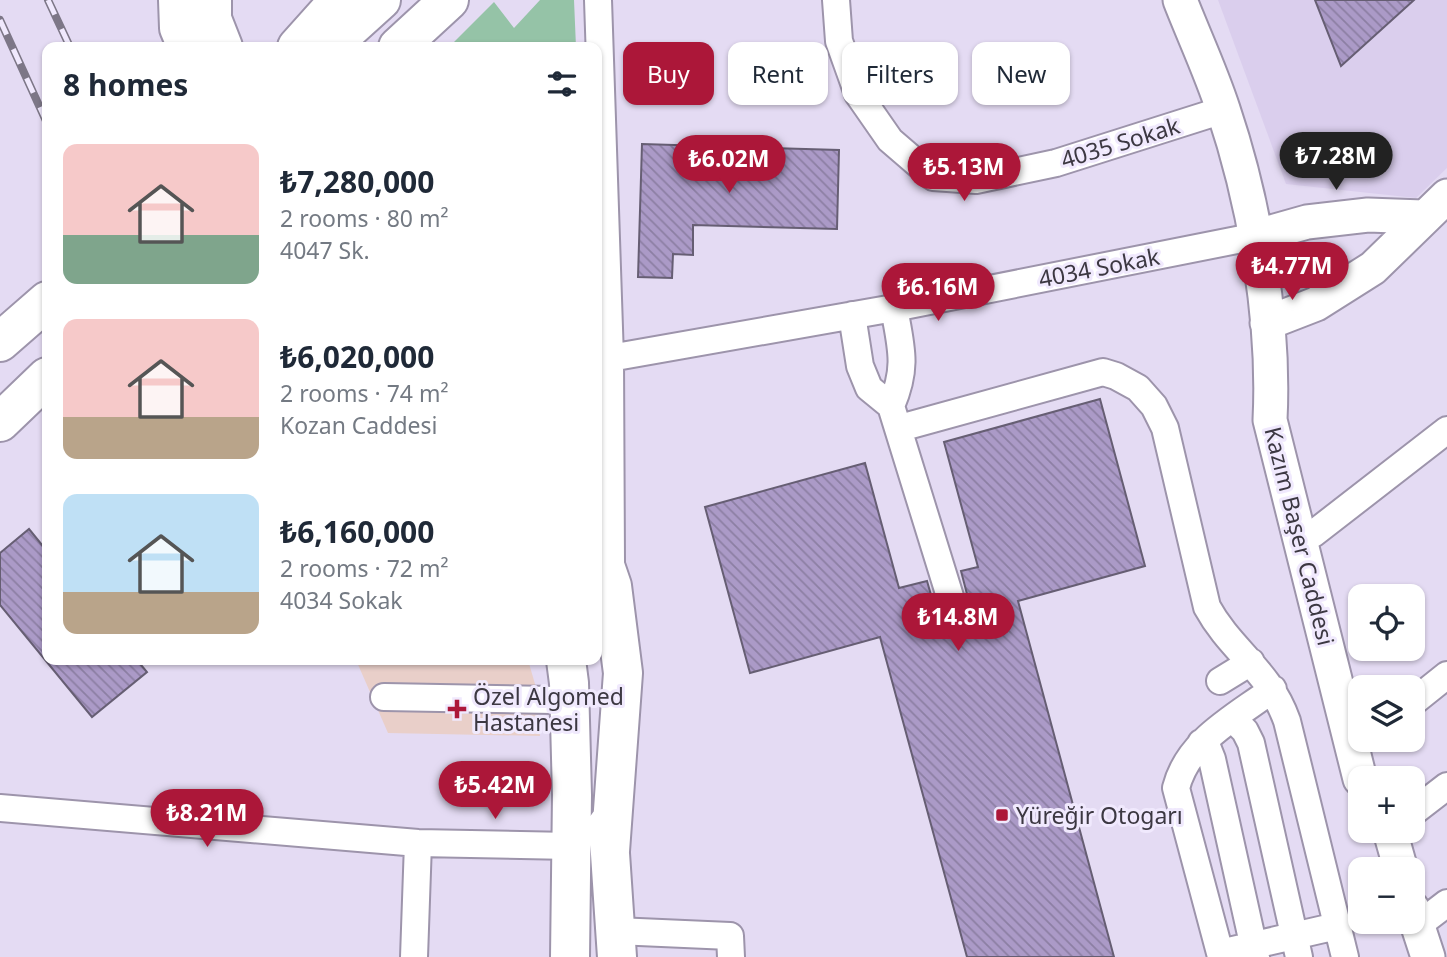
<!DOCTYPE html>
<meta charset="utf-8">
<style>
body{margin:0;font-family:"Noto Sans",sans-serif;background:#f6f6f7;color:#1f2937;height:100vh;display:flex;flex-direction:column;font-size:26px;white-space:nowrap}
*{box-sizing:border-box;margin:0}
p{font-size:23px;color:#747a83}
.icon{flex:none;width:38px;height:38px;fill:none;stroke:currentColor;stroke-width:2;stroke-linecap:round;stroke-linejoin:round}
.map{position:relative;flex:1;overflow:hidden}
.drawer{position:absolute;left:42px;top:42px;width:560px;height:623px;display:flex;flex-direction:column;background:#fff;border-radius:14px;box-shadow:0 2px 5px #0004}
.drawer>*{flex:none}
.top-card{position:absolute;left:623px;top:42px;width:665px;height:63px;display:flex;gap:14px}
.tools{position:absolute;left:1348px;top:584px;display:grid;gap:14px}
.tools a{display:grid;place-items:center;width:77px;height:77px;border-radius:14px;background:#fff;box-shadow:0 2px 5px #0004;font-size:35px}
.price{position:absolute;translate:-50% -60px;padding:0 16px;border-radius:24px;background:#ac1739;color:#fff;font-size:23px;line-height:46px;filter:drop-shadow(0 2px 4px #0008)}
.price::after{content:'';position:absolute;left:50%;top:42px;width:21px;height:16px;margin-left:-10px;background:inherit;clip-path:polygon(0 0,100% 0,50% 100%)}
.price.current{background:#222;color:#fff}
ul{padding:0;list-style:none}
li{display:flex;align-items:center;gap:21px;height:175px;padding:0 21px}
li span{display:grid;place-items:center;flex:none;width:196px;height:140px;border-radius:14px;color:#555}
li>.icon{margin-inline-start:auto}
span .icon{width:84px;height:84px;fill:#fffc;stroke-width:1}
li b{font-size:30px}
h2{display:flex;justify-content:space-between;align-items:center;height:84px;padding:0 21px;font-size:30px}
.chip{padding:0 24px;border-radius:14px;background:#fff;box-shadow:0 2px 5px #0004;font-size:24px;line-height:63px}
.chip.current{background:#ac1739;color:#fff}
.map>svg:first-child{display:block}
.built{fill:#daceed}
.medical{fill:#e9cfc9}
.green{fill:#95c3a7}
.building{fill:url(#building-back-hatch);stroke:#665e73;stroke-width:2}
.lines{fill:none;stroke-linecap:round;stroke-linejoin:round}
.minor-casing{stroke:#9d94ab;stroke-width:30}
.major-casing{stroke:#9d94ab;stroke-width:37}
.highway-casing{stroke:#9d94ab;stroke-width:42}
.minor{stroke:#fff;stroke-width:26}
.major{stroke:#fff;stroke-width:33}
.highway{stroke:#fff;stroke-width:38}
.rail-casing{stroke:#7d7787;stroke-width:8}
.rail{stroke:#f0e9fd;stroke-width:5;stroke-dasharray:16;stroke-linecap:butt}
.poi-dot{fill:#ac1739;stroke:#f0e9fd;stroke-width:2.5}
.labels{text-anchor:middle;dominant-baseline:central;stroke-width:6;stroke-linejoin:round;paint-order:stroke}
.street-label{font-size:23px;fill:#3c3842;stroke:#f0e9fd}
.poi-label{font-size:23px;fill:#3c3842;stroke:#f0e9fd;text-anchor:start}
</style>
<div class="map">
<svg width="1447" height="957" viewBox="0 0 1447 957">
<defs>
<pattern id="building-back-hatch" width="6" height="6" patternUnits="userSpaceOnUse" patternTransform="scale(1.75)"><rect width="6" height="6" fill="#ab9ac7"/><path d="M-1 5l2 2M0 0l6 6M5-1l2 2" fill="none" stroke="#8c7fa3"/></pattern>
</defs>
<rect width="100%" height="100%" fill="#e4dbf3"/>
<!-- built -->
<path class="built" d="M1218,0H1447V168L1416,198L1286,184Z"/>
<!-- medical -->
<path class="medical" d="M356,660H528L535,684L540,736L388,733Z"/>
<!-- green -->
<path class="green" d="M540,0H574L576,47H449L494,2L514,28Z"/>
<!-- building -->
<path class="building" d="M1315,0H1414L1341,66Z
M642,144L839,150L837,229L693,225V255L673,254L672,278L638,277Z
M1100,399L1145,566L1018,601L1114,957H967L880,637L750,673L705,507L865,463L899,588L927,581L941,630L974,621L961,571L978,567L944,442Z
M29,529L47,551V660H137L147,672L92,717L0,605V553Z"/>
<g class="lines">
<!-- minor casing -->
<g class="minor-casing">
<path id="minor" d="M598,0L610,358L611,563
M836,0L839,41L858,94L890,140L933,177L976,180L1056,163L1223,110
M852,315L860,366L869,388L891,406L952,603
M610,358L894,308L1257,236
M891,406C908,367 901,347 894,308
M900,428L1103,372L1116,376L1138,388L1154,406L1165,428L1207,607C1231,651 1269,670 1287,721L1345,957
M1313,534L1447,430
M1220,681L1251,662
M1273,689C1236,717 1188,740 1176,788L1220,953L1337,926
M384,697L554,700
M1412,703L1447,675
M1233,719L1245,731L1251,743L1299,957
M1201,743L1208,749L1212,759L1256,957
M0,808L418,843L571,846
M1412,813L1447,786
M1417,926L1447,903
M616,931L730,936L731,957
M414,957L418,843"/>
</g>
<!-- major casing -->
<g class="major-casing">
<path id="major" d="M1180,0C1194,36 1211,72 1223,109C1255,204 1275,321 1270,420L1360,779
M1257,236L1307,222L1368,215L1423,217
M1267,323L1316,304L1373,268L1447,196
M1390,831L1401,870
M1412,908L1428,957"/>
</g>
<!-- highway casing -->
<g class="highway-casing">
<path id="highway" d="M178,0L179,28L187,47
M212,0V19L223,47
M297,47L339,0
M329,47L381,0
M398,47L449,0
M0,342L47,301
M0,422L47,377
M597,542L612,586L623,673L610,851
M566,660L569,683L572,795L570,957
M608,824L617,957"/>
</g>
<!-- minor -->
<use href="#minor" class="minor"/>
<!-- major -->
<use href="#major" class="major"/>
<!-- highway -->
<use href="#highway" class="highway"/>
<!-- rail casing -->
<g class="rail-casing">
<path id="rail" d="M48,0L70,47
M0,20L47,123"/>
</g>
<!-- rail -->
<use href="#rail" class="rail"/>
</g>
<!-- markers -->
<g class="poi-dot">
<path d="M453.5 698.5h7v7h7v7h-7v7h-7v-7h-7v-7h7z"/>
<rect x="995" y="808" width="14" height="14" rx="3.5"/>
</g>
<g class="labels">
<!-- street labels -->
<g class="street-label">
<text transform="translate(1120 142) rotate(-17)">4035 Sokak</text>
<text transform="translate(1099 267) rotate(-11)">4034 Sokak</text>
<text transform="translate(1300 536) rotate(76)">Kazım Başer Caddesi</text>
</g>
<!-- poi labels -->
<g class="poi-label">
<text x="473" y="696">Özel Algomed<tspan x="473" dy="26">Hastanesi</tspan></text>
<text x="1016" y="815">Yüreğir Otogarı</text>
</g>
</g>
</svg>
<div class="tools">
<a><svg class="icon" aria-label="locate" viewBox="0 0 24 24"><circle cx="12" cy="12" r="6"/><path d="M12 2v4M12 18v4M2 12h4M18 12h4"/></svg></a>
<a><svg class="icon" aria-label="layers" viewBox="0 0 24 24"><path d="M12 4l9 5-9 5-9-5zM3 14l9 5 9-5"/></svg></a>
<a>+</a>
<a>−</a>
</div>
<b class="price current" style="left:1336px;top:192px">₺7.28M</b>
<b class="price" style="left:729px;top:195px">₺6.02M</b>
<b class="price" style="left:964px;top:203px">₺5.13M</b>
<b class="price" style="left:1292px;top:302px">₺4.77M</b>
<b class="price" style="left:938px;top:323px">₺6.16M</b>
<b class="price" style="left:958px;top:653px">₺14.8M</b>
<b class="price" style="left:495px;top:821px">₺5.42M</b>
<b class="price" style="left:207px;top:849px">₺8.21M</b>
<div class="top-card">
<a class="chip current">Buy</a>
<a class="chip">Rent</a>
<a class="chip">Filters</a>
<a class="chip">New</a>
</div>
<section class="drawer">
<h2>8 homes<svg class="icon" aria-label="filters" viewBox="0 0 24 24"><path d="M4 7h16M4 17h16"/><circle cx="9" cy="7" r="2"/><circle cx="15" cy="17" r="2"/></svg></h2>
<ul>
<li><span style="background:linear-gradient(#f6c9c9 65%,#7fa58c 0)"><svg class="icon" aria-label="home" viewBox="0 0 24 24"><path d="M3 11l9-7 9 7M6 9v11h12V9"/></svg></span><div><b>₺7,280,000</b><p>2 rooms · 80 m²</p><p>4047 Sk.</p></div></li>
<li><span style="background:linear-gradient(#f6c9c9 70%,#b9a48a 0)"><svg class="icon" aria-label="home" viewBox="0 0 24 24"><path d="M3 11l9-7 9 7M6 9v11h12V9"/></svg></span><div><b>₺6,020,000</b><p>2 rooms · 74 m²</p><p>Kozan Caddesi</p></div></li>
<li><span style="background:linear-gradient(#bfe0f5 70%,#b9a48a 0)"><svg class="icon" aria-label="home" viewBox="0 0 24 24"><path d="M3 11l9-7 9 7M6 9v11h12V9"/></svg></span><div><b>₺6,160,000</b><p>2 rooms · 72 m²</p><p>4034 Sokak</p></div></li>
</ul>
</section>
</div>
